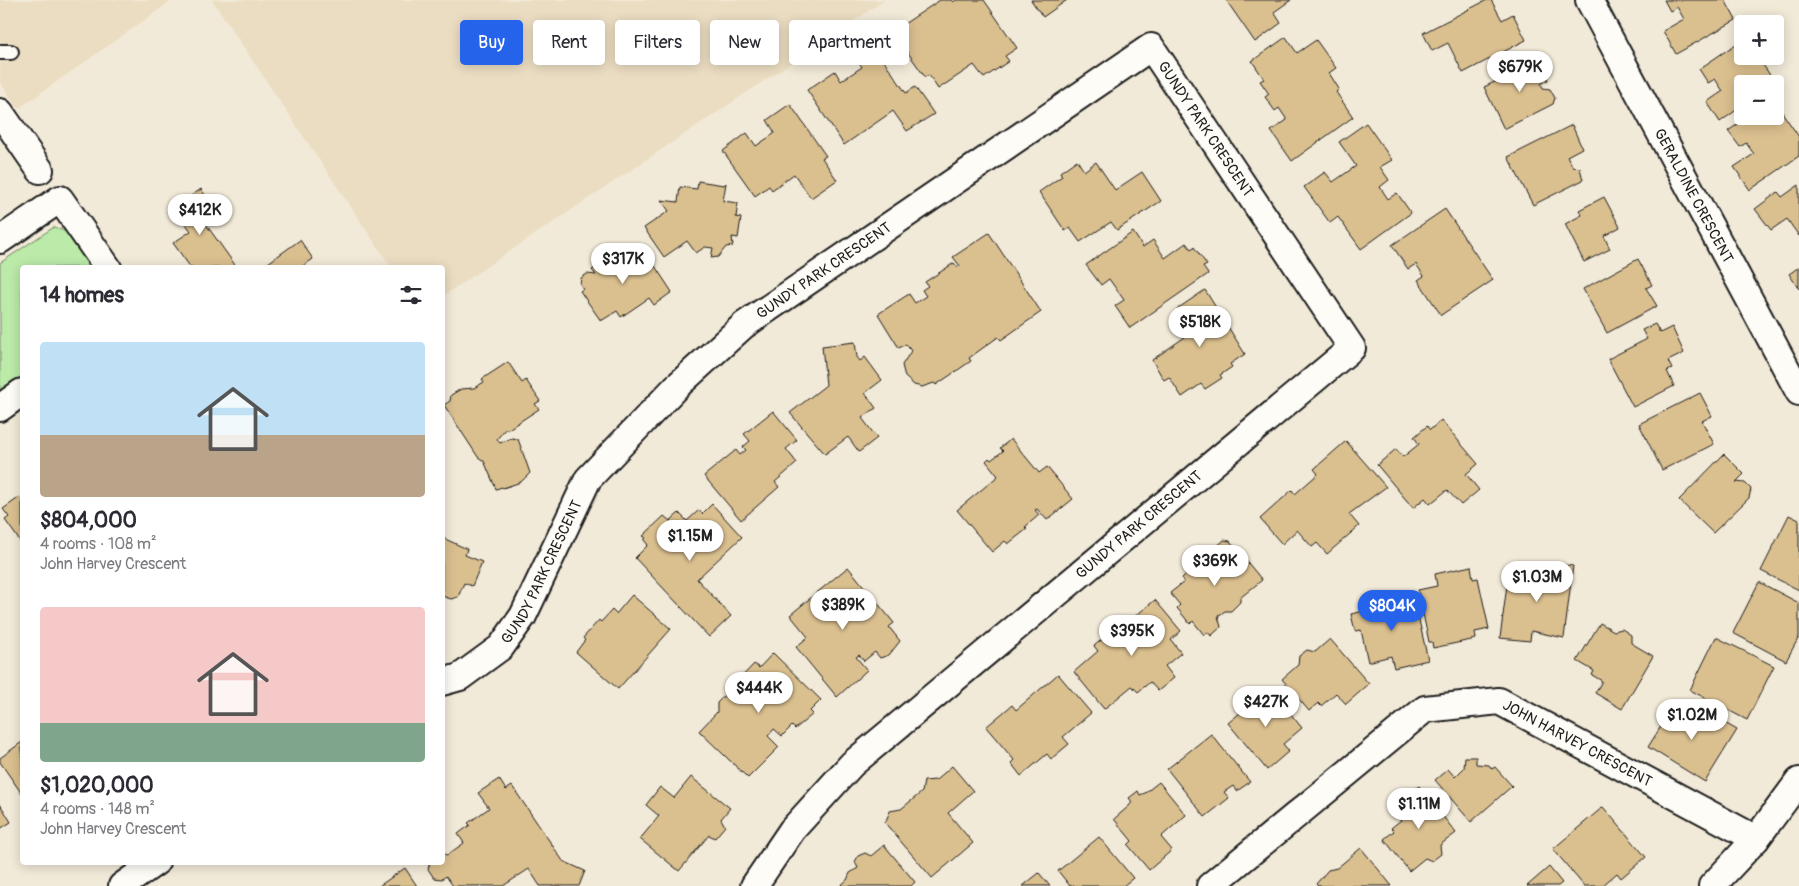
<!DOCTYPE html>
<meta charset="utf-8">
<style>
body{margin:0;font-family:Pangolin,sans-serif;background:#f2f2f3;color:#2b2b33;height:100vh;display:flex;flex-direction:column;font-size:19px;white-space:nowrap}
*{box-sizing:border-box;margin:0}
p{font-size:16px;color:#7c7c81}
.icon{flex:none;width:28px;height:28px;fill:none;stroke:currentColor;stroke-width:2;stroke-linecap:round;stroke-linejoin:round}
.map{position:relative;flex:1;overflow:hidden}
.drawer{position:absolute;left:20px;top:265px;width:425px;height:600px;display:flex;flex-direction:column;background:#fff;border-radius:5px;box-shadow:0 2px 12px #0003}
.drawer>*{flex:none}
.guide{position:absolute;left:460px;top:20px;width:475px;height:45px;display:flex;gap:10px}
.buttons{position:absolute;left:1734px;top:15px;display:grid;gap:10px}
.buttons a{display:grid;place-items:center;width:50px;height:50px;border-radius:5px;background:#fff;box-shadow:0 2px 12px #0003;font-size:25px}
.price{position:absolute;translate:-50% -42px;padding:0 11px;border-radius:18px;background:#fff;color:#222;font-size:16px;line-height:32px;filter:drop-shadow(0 1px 2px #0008)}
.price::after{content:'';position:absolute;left:50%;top:30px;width:15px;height:11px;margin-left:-8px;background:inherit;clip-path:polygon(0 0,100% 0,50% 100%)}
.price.on{background:#2563eb;color:#fff}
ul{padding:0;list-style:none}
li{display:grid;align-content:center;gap:10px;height:265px;padding:0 20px}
li span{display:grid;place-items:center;height:155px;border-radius:5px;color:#555}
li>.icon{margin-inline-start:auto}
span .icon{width:90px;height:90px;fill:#fffc;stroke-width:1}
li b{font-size:21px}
h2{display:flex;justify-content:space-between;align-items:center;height:60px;padding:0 20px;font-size:21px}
.pill{padding:0 18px;border-radius:5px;background:#fff;box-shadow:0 2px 12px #0003;font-size:18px;line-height:45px}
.pill.on{background:#2563eb;color:#fff}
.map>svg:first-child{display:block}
.built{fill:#ebddc2}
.green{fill:#bbeaa9;stroke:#6c8362}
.building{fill:#dabf8f;stroke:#1c1c1c}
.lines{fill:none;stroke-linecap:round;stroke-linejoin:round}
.service-casing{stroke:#1c1c1c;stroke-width:18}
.minor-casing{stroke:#1c1c1c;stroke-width:30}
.service{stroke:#fdfcf7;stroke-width:14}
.minor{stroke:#fdfcf7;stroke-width:26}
.labels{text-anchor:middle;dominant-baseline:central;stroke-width:4.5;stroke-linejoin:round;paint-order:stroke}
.street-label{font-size:15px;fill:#1c1c1c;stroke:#fdfcf7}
</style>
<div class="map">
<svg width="1799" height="886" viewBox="0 0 1799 886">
<rect width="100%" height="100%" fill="#f2ead8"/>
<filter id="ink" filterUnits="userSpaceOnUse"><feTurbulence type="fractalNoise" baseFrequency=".02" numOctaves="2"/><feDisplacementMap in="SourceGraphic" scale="10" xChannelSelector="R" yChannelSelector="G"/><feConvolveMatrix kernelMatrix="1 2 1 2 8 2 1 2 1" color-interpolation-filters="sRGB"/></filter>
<g filter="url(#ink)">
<!-- built -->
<path class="built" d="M0,0H173L18,109L0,82Z
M212,0H885L443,296L442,268L391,267Z"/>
<!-- green -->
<path class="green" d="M54,227L69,233L92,267L22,268V383L0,398V263Z"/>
<!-- building -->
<path class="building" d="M940,0H951L953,2L956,0H984L1017,48L1005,56L1009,61L984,78L974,65L938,89L929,75L925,77L899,40L904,37L898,28Z
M1031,0H1067L1043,17Z
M1226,0H1291L1274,12L1281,23L1255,42Z
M1487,0H1491L1502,20L1513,14L1526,40L1463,73L1448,43L1432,51L1423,33Z
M1664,0H1725L1736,20L1676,54L1663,31L1684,19L1677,7L1670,11Z
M1286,37L1297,53L1316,40L1336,68L1329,73L1339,89L1336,92L1353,117L1292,161L1271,131L1287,120L1279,108L1275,111L1265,97L1269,94L1260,81L1264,79L1252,61Z
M1742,40V56H1757L1776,84H1742V106L1720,122L1707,102L1723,91L1715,79L1708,83L1699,69Z
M874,46L906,93L915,87L934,114L907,131L893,111L844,145L807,90L835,71L841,81L862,67L856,58Z
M1535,54L1548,80L1541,84L1543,88L1550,89L1555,98L1553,104L1504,129L1484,87L1513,73L1509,67Z
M1775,102L1799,137V156L1750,190L1734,167L1754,154L1746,143L1740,147L1728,131L1750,116H1775Z
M790,104L826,156L822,158L837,180L811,198L794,174L772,190L769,186L755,196L723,151L747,133L756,146L775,133L767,120Z
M1366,123L1392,160L1380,167L1389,180L1380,187L1388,199L1397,193L1411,213L1361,249L1338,217L1330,223L1304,187L1325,172L1333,182L1356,166L1339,142Z
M1572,125L1582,148L1567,156L1573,167L1580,168L1583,180L1533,205L1508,157Z
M1077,160L1084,171L1096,162L1115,190L1142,172L1161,201L1117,230L1111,222L1080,242L1070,228L1065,231L1039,192L1062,176L1060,172Z
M698,181L724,185L726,183L723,201L738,203L736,217L741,218L738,238L732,237L733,246L726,247L718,257L711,258L713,248L705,247L696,253L687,241L664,257L644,228L669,211L661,200L678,202L680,187L697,189Z
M1799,185V236L1787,219L1771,230L1755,209L1778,192L1782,197Z
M201,189L213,207L200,216L235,265L232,268H191L173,243L191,231L174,208Z
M1604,197L1620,227L1604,236L1610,249L1584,262L1565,224L1582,215L1579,210Z
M1445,209L1493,280L1441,315L1418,280L1424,276L1416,264L1408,269L1392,245Z
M1133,232L1143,247L1153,240L1165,258L1186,243L1191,249L1194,247L1207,265L1203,267L1208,274L1130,328L1115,306L1124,300L1109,279L1101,285L1086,265Z
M989,233L1041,312L1001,340L998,337L969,358L971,361L936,385L934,383L922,387L914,385L905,377L902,365L911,351L906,344L899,348L878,314L909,294L915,303L926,296L922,290L928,286L925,282L954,263L958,268L960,266L953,257Z
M300,240L313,259L300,268H261Z
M621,250L623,254L630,250L637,260L647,254L672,292L654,305L649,298L621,317L617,311L601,321L580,291L583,289L580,284L581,278L587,274L596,275L592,270Z
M1638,259L1652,285L1646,288L1657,306L1607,333L1583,289Z
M1799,267V289L1789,274Z
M1205,290L1245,354L1230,364L1232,367L1220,375L1222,378L1205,389L1201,384L1182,397L1169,377L1164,380L1152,360L1192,332L1177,309Z
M1655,324L1660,333L1672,327L1684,353L1668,361L1672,369L1667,371L1674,386L1633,407L1608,359L1647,339L1642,330Z
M855,342L857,357L860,361L865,357L882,380L865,393L876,408L862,418L877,438L859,452L848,437L825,454L790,413L826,385L822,346Z
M508,362L522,383L526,380L540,401L535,404L539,409L507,430L506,428L497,439L500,443L512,438L518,439L530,473L521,482L503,488L502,487L496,489L484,461L478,457L444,405L450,401L451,395L461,389L474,388L484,382L482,379Z
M1700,393L1712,416L1702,421L1714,444L1662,470L1639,424Z
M773,411L797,440L786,449L797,463L775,482L779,487L741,520L704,476L736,450L740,455L746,450L743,447L750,441L744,434Z
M1441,420L1478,464L1466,474L1479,490L1461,505L1447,490L1430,504L1425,498L1413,508L1377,465L1396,449L1403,457L1419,444L1414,437L1427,426L1430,430Z
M1011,439L1039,473L1047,467L1073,499L1047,520L1037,509L1035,510L1039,515L1025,527L1027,529L1008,544L1005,541L992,552L957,510L998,476L986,461L989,458L991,460L1003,451L1000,448Z
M1346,441L1386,487L1349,514L1359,526L1327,554L1317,543L1312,547L1297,530L1282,544L1260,519L1292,490L1295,494L1318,474L1314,469Z
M1724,454L1744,474L1736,482L1745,483L1751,489L1749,498L1713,533L1679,500Z
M20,497L22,499V544L5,520L9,517L3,509Z
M712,504L742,537L697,579L731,616L709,637L635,558L648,545L644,540L646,538L643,536L664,516L670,521L679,513L687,521L699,510L702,514Z
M1789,515L1799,520V590L1761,571Z
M442,534L443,538L467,549L465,555L482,562L472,586L464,583L458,597L451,599L442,596Z
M1224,540L1230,541L1262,580L1240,598V602L1231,611H1225L1218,616L1221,627L1211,636L1208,632L1204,635L1193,621L1190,624L1177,608L1180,605L1170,593L1184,582L1182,578Z
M1548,563L1573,566L1564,638L1531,631L1530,641L1500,638L1509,570L1547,575Z
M1471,566L1473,579L1478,578L1489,629L1475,632L1476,639L1433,648L1432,642H1429L1418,590L1437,586L1435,574Z
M848,567L894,623L889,627L900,641L889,655L880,658L875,652L864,661L859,655L856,657L867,670L837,697L796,647L808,637L790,615Z
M1759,582L1799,603V637L1786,661L1733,633Z
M632,595L671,629L618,689L576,652L585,640L583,638L599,620L601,622L612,610L616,614Z
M1393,595L1395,603L1414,598L1428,660L1394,668L1391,656L1368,662L1361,630L1355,631L1351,614L1373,609L1371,601Z
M1155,600L1181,631L1171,640L1181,653L1165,666L1174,678L1158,691L1150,682L1138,692L1132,686L1104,709L1074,672L1098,651L1094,646L1106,636L1108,638Z
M1600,623L1614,631L1622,629L1631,635V643L1653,656L1622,709L1595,693L1602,681L1592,675L1594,671L1577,661Z
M1716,637L1774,666L1747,720L1690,690Z
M1330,639L1369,684L1346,704L1336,693L1321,706L1318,703L1309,711L1282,679L1298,665L1299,656L1307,650L1315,652Z
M773,653L821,700L810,711L813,714L795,729L792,726L782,736L774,729L768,736L779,747L748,778L699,731L717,712V703L754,664L759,668Z
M1058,674L1091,713L1063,737L1069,744L1051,759L1047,754L1021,776L1011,763L1014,760L986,727L1012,705L1016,710Z
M1270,688L1302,728L1283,744L1289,751L1267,770L1228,723Z
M1677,701L1708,720L1711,715L1737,730L1705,782L1648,747Z
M1211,734L1250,782L1237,791L1233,786L1224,792L1229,798L1205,817L1167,769Z
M22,742V794L0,762V758Z
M1465,757H1476V764L1489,765L1492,769L1495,767L1512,786L1471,822L1435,780L1448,769L1455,777L1464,768Z
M952,766L973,791L948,813L973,843L932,878L885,823L890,811L901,809L922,792L924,781L936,780Z
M691,777L730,808L721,819L725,826L715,838L709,835L679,871L640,839L659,816L646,805L660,787L674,798Z
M499,779L506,790L512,786L563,861L585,871L579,886H540L529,869L503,886H453L446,876L442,879L434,878L428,869L430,862H442V853L447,855L464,843L458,834L470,825L468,823L489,808L478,793Z
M1159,782L1186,815L1161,837L1172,850L1149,870L1128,845L1132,841L1114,819L1129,806L1132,802L1129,798L1138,791L1140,795L1145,793Z
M1419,786L1456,833L1440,845L1441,854L1432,861L1425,858L1409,871L1384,839L1394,831L1391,828L1406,816L1396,804Z
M0,804L11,822L0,829Z
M1603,807L1646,857L1621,878L1617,873L1602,886H1584L1553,849Z
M1099,837L1133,878L1123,886H1070L1058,871Z
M884,845L915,882L911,886H840L847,880L850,873L858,868L855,862L858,856L865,853L871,856Z
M1361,848L1392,886H1318L1316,884L1328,870L1337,868Z
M1549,867L1562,883L1558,886H1527Z
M405,868L417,886H379Z
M1039,873L1050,886H1023Z"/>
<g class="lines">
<!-- service casing -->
<g class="service-casing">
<path id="service" d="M0,52H11"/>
</g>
<!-- minor casing -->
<g class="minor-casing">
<g id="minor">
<path id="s1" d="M1589,0L1799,392"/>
<path d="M0,112L40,170"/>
<path d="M0,240L60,199L108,268"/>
<path d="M0,408L22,392"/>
<path id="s2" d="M442,682L460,677L501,647L523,616L588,479L676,387L744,325L1151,47L1352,348L852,764L792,830L754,886"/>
<path d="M122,886L156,862"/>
<path id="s3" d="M1210,886L1425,709L1499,701L1756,839"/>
<path d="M1712,886L1756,839L1799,781"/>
</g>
</g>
<!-- service -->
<use href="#service" class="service"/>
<!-- minor -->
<use href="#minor" class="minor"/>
</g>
</g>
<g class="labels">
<!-- street labels -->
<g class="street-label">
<text stroke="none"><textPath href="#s2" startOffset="1070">GUNDY PARK CRESCENT</textPath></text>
<text stroke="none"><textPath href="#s1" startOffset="222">GERALDINE CRESCENT</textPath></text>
<text stroke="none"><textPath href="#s2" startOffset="575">GUNDY PARK CRESCENT</textPath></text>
<text transform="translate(1139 525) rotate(-40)">GUNDY PARK CRESCENT</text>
<text stroke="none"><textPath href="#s2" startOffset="155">GUNDY PARK CRESCENT</textPath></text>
<text stroke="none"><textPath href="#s3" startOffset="442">JOHN HARVEY CRESCENT</textPath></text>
</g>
</g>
</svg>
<div class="buttons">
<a>+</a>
<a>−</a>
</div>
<b class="price" style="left:1520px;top:93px">$679K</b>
<b class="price" style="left:200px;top:236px">$412K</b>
<b class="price" style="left:623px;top:285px">$317K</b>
<b class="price" style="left:1200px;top:348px">$518K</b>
<b class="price" style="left:690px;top:562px">$1.15M</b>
<b class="price" style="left:1215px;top:587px">$369K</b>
<b class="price" style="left:1537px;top:603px">$1.03M</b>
<b class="price" style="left:843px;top:631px">$389K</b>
<b class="price on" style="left:1392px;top:632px">$804K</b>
<b class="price" style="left:1132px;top:657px">$395K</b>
<b class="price" style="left:759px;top:714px">$444K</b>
<b class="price" style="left:1266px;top:728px">$427K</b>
<b class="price" style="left:1692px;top:741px">$1.02M</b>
<b class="price" style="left:1419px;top:830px">$1.11M</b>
<div class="guide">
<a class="pill on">Buy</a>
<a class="pill">Rent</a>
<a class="pill">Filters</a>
<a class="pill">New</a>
<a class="pill">Apartment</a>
</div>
<section class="drawer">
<h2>14 homes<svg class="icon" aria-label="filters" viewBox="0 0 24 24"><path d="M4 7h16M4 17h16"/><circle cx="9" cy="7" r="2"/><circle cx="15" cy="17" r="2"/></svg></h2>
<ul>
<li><span style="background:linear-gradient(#bfe0f5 60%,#b9a48a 0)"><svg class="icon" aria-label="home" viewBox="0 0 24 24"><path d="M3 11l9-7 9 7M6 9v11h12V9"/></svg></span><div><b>$804,000</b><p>4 rooms · 108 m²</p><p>John Harvey Crescent</p></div></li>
<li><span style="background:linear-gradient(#f6c9c9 75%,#7fa58c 0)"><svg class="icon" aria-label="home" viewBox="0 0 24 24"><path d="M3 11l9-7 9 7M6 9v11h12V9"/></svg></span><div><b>$1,020,000</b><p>4 rooms · 148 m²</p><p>John Harvey Crescent</p></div></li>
</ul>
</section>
</div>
